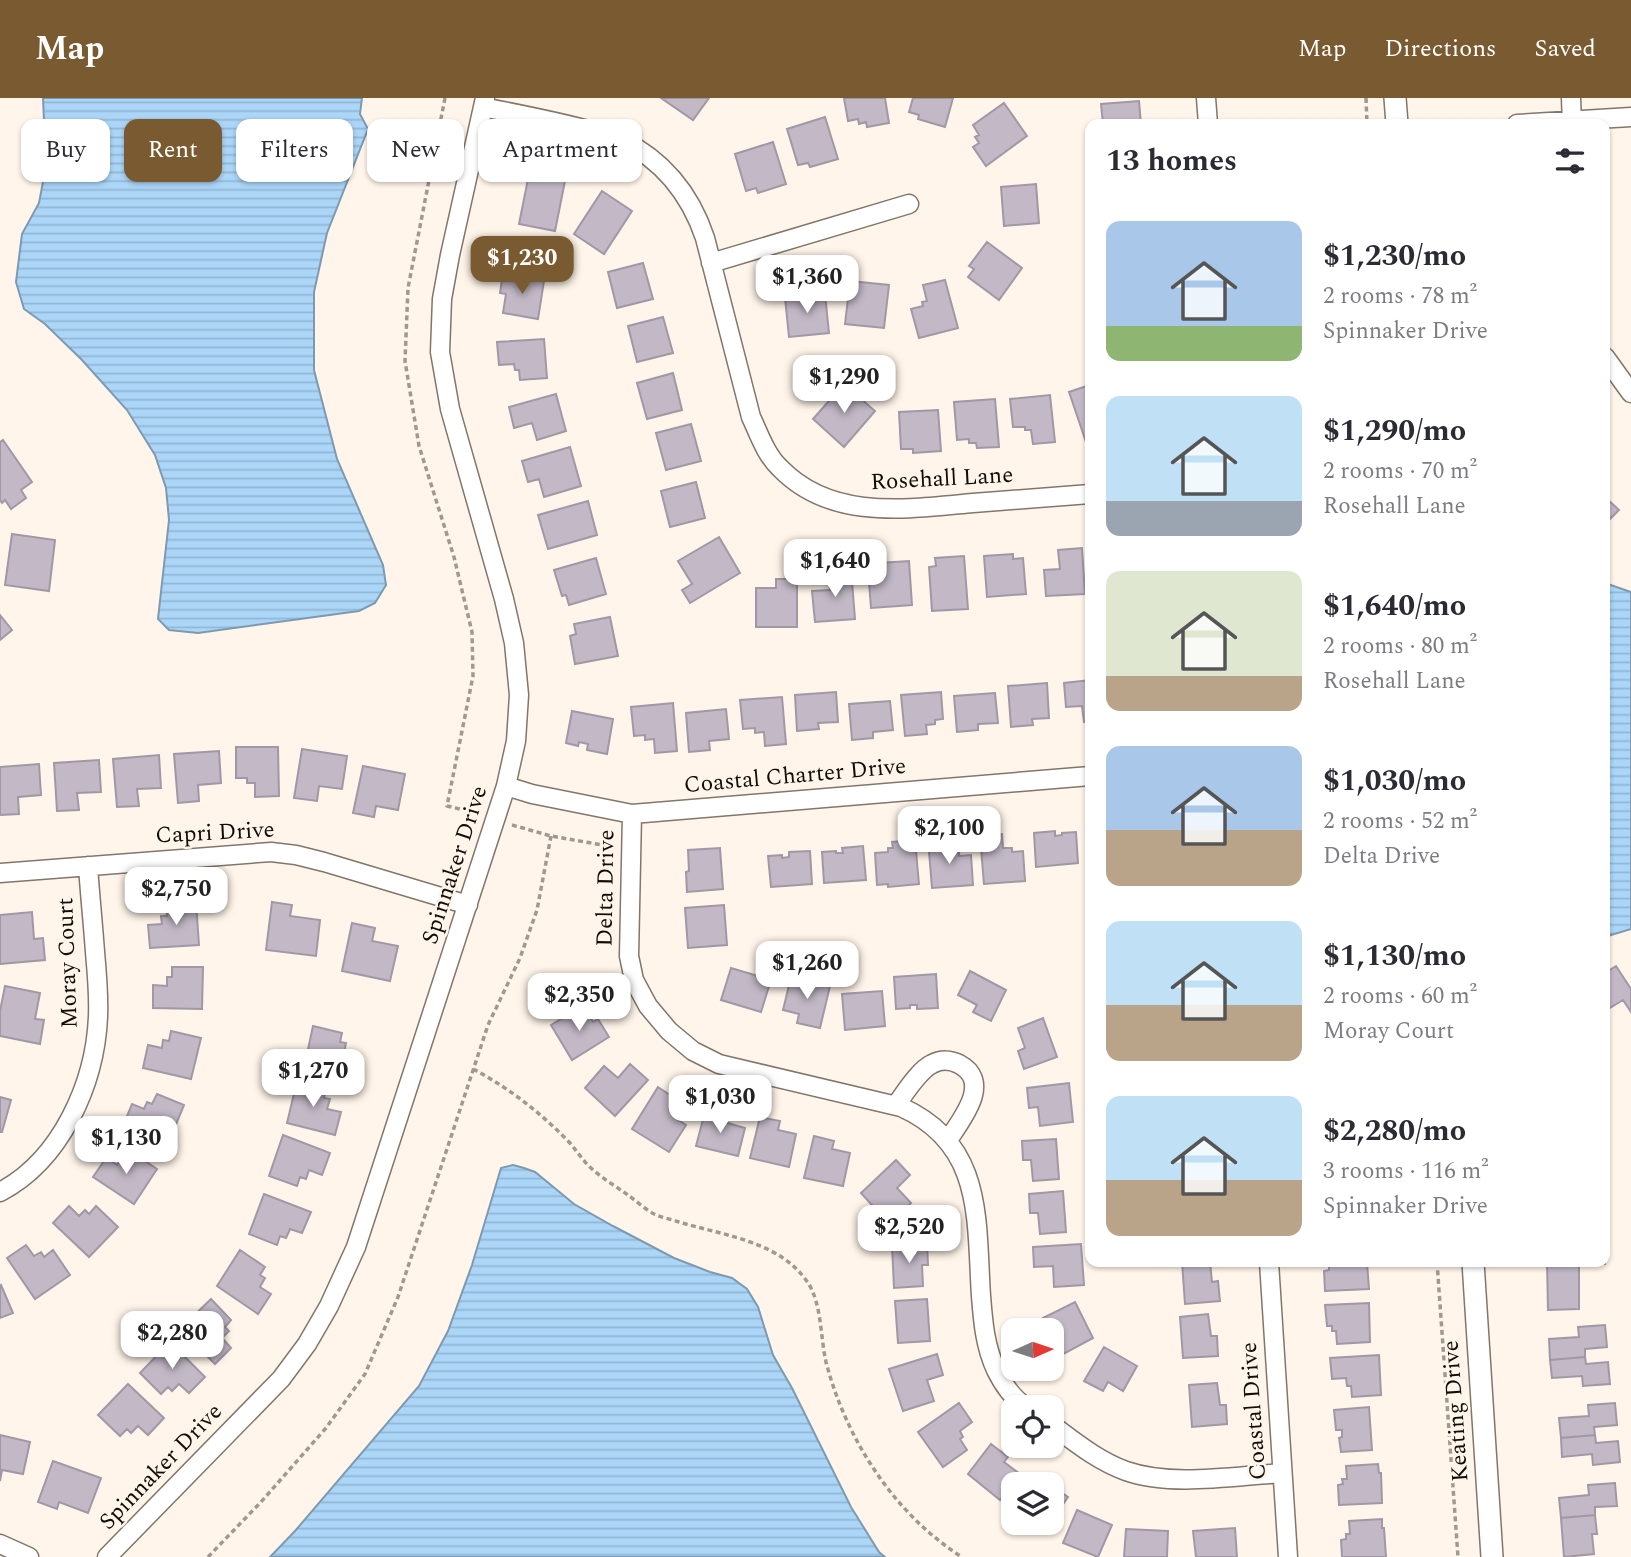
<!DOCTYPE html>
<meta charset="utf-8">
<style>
body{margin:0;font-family:Spectral,serif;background:#f2f2f3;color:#2b2b33;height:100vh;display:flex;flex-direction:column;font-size:26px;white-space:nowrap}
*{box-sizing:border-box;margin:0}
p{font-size:23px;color:#7c7c81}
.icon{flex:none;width:38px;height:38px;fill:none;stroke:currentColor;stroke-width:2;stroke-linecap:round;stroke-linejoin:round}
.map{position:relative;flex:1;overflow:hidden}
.drawer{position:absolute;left:1085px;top:21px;width:525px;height:1148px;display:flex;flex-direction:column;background:#fff;border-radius:14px;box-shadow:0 2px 5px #0004}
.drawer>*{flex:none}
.banner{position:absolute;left:21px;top:21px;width:665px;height:63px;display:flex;gap:14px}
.needle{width:46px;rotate:87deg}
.buttons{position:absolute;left:1001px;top:1220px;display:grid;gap:14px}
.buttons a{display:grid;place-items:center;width:63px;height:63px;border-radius:14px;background:#fff;box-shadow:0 2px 5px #0004;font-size:35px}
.price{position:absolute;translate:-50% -60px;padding:0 16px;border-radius:14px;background:#fff;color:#222;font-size:23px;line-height:46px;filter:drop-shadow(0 2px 4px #0008)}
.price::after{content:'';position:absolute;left:50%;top:42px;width:21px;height:16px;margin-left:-10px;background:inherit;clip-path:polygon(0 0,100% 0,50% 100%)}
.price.on{background:#7a5a30;color:#fff}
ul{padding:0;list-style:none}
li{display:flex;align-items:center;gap:21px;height:175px;padding:0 21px}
li span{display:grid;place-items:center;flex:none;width:196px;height:140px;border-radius:14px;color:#555}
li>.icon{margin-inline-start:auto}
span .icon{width:84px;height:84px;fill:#fffc;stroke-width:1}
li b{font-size:30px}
h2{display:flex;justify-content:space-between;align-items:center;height:84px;padding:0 21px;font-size:30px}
.tag{padding:0 24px;border-radius:14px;background:#fff;box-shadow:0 2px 5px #0004;font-size:24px;line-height:63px}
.tag.on{background:#7a5a30;color:#fff}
header{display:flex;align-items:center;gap:42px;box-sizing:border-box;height:98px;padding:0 35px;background:#7a5a30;color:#fff}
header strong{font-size:33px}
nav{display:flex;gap:38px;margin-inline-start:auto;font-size:24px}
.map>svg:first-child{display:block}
.water{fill:url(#water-rules);stroke:#7d9ab0;stroke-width:2}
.building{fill:#c2b8c6;stroke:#a197a5;stroke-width:2}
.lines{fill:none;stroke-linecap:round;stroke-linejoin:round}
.minor-casing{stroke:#817669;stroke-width:21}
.tertiary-casing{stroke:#817669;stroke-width:24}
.path{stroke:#a19991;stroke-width:3.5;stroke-dasharray:5 3.5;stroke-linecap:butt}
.minor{stroke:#fff;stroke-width:18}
.tertiary{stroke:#fff;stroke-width:21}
.labels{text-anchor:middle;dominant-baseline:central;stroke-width:5;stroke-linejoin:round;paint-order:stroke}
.street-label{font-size:23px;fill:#110d08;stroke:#fff5ea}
</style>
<header>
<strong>Map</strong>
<nav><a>Map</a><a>Directions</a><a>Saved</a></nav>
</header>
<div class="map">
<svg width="1631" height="1459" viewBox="0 0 1631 1459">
<defs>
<pattern id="water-rules" width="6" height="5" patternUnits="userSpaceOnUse" patternTransform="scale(1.75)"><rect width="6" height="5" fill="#abd6f8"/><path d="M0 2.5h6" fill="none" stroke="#92b6d3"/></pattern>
</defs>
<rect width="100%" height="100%" fill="#fff5ea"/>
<!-- water -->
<path class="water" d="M43,0H362L360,16L368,31L327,135L314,194V272L337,361L383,467L386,487L375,505L359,513L198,535L169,532L158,521L169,422L166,390L155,357L127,312L82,262L45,226L24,211L16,184L22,136L39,105L46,68Z
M1605,485L1631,494V831L1605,839Z
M513,1067L524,1070L535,1074L574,1106L613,1128L674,1160L710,1174L732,1180L747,1191L758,1209L773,1257L792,1290L851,1409L879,1454L885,1459H270L295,1433L419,1288L448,1233L472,1167L501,1070Z"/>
<!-- building -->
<path class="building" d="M661,0H709L693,22Z
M844,0H885L889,25L867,29L866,24L859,26L858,21L848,23Z
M913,0H953L945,29L918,21L919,17L909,14Z
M1139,3L1141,26H1103L1101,6Z
M1004,5L1027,38L986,68L973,49L979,45L975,39L979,37L973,27Z
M825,19L838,61L810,69L808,65L798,67L787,31Z
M773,44L786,86L758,95L756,90L746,93L735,56Z
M529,76L565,83L555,133L519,126Z
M1036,86L1039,125L1004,128L1001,89Z
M602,93L632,113L604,156L574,136Z
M987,144L1022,170L999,202L968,179L974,171L969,168Z
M643,165L653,201L617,210L608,174Z
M503,175L544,183L538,221L503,215L506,196L500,195Z
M945,182L958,230L919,240L911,211L923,208L922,204L927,203L923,187Z
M850,183L889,187L884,230L845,226Z
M825,196L829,235L789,239L785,200Z
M663,219L673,255L637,264L628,228Z
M544,241L547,280L520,282L519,272H515L514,266L499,267L497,244Z
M673,275L682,312L647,321L637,285Z
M844,286L875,313L844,349L813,321Z
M1090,287V343L1086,344L1069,294Z
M556,296L566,333L537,342L532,325L514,330L509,309Z
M1050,297L1055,344L1033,346L1031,332H1025V329H1013L1010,301Z
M995,301L999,349L977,350L976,345H969V341L957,342L954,304Z
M938,312L941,353L913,355V351H901L899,314Z
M691,326L701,363L666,372L656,335Z
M3,342L32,384L21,392L26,400L11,411L5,402L2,405L0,402V344Z
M570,349L581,388L544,399L539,381L528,384L522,363Z
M696,384L705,420L670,429L661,393Z
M1605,399L1619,412L1605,426Z
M588,403L597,437L548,451L538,417Z
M12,436L55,442L49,493L5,487Z
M719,439L740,475L690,505L682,492L692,486L678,463Z
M1082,450L1085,496L1046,498L1044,472L1060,471L1058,452Z
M1013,456V461L1023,460L1026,496L987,499L984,458Z
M964,458L968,511L932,513L929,469L936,468L935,460Z
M596,460L606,496L569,507L566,497L562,498L554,472Z
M909,463L912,507L871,510L868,471H880L879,465Z
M851,471L855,521L815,524L812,493L830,492L829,473Z
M776,481H797V529H756V490H776Z
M0,517L12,532L0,542Z
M610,519L618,558L575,566L570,538L576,536L574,526Z
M1090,582V623L1084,624L1082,608L1066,609L1064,585Z
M1047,585L1049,620L1032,621L1033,627L1011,629L1008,588Z
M836,594L838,624L818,625L819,631L797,633L795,597Z
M941,594L943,621L935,622V626L926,627L927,636L905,638L901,597Z
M995,595L998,625L978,626V632L957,634L954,598Z
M782,599L786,646L765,648L764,634L755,635V630L743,631L740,602Z
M890,603L893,632L873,634V640L852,642L849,606Z
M673,605L677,653L655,655L654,641L645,642V637L634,638L631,609Z
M726,611L729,641L709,643L710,652L689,654L686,615Z
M572,613L613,621L607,656L587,652L588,646L579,644L578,648L566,645Z
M236,649H278L279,698L255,699V685H247V680H236Z
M302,651L347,658L342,691L319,688L317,703L294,700Z
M219,653L221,685L198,687L199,703L178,705L174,656Z
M159,657L161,690L137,691L139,708L117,709L113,661Z
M99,662L101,694L77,695L79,712L57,713L54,665Z
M39,666L41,697L18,699L19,716L0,717V669Z
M363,668L405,676L398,712L376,708L374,719L353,715Z
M1055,733V738L1062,737V735L1076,734L1078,765L1036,769L1034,735Z
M1002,736L1003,750H1012V754L1023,753L1025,783L984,786L980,738Z
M949,740L950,754L959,753V758L971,757L973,787L932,790L928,742Z
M915,742L919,786L888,789V786L877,787L875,755L888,754V750H893L892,744Z
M863,748L866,782L824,785L822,754L836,753V755H843L842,750Z
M720,750L723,791L687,794L686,774L689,773L688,752Z
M810,753L812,786L771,789L768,758L782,757V760L789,759V754Z
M196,804L199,847L150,850L148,827L162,826L161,818H167L166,807Z
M272,804L292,807L290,818L320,822L316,858L266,852Z
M724,807L727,847L688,850L685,810Z
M32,814L34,841L43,840L45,862L0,866V817Z
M352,825L375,830L372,843L398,848L390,883L342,873Z
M1616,868L1631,891V914L1623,902L1605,913V875Z
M172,869H203L202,911L153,910V887L167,888V879H172Z
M731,870L771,882L761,914L721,902Z
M970,873L1006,892L991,923L973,914L977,907L958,897Z
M936,876L938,910L917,911V907H910V910L896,911L894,879Z
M791,879L830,888L820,930L797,925L799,916L783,912Z
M5,888L40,895L35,921L44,922L40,946L0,938V913Z
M882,893L885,928L845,932L842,896Z
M579,910L586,921L590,919L593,924L598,921L609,939L572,962L551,927Z
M1043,920L1057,959L1024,971L1018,953L1025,950L1018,930Z
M313,928L342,935L340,944L346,945L344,955L358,958L353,981L304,970Z
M171,933L201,940L191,981L143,970L148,947L162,950L163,942L169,943Z
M630,966L648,982L615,1018L585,990L604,968L618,980Z
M297,983L326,990L324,1000L330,1001L327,1011L341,1014L335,1037L287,1025Z
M1069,985L1073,1024L1040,1028L1038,1009L1029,1010L1027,990Z
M658,989L676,1001L669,1012L677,1017L675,1020L686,1027L669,1054L632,1031Z
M157,996L184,1007L168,1046L123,1028L132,1006L144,1011L147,1004L152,1006Z
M0,999L11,1002L2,1034H0Z
M705,1014L725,1019L724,1024L745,1030L738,1058L696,1048Z
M760,1019L780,1023L778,1032L796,1036L789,1069L750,1060Z
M283,1037L330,1055L322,1077L309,1072L306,1081L300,1079L297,1088L269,1078Z
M814,1038L834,1043L832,1051L850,1055L843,1088L804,1080Z
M1056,1041L1059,1081L1033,1083L1031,1062H1023L1022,1043Z
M132,1054L157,1071L134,1106L93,1079L106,1060L117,1067L122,1060L126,1063Z
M896,1062L910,1077L897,1090L911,1105L889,1126L861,1095Z
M1063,1093L1066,1134L1040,1136L1038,1115H1030L1029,1096Z
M264,1096L311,1114L302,1135L290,1131L286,1140L280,1138L277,1147L249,1136Z
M69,1108L79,1118L85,1112L89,1116L96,1108L118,1129L89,1159L53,1125Z
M1605,1143V1166H1579V1211L1548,1212L1547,1164H1605Z
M927,1146L928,1167H922L923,1188L894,1190L892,1148Z
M1081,1146L1084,1187L1054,1189L1053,1168L1034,1169L1033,1149Z
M26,1147L34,1158L41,1154L44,1159L53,1152L70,1177L35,1201L7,1160Z
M240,1152L265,1169L260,1177L265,1180L260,1189L271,1196L258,1216L217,1188Z
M1182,1164H1210L1212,1184L1218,1183L1220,1203L1185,1206Z
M1333,1164H1367L1369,1191L1325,1193L1324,1173L1329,1172V1167H1333Z
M1,1187L13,1215L0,1220V1188Z
M211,1201L231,1222L225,1229L229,1233L222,1240L231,1250L215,1266L180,1231Z
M927,1201L930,1243L898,1245L895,1203Z
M1075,1204L1093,1240L1056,1260L1052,1252V1232H1049L1043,1220Z
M1369,1205L1370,1244L1337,1246L1336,1233H1332V1228H1327L1325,1207Z
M1208,1216L1211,1238H1217L1218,1258L1183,1260L1180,1219Z
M1605,1227L1607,1249L1585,1251V1259L1550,1262L1549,1241L1579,1239L1578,1229Z
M170,1244L205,1279L189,1295L179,1286L172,1293L168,1289L161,1296L140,1275Z
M1104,1249L1137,1268L1123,1293L1108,1284L1103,1293L1084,1283Z
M937,1256L943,1277L927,1282L934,1303L903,1313L889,1271Z
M1379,1257L1381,1297L1352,1299L1351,1288H1347L1346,1280L1332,1281L1330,1260Z
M1585,1259L1586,1266L1608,1264L1610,1286L1583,1288L1582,1278L1552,1280L1550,1262Z
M1217,1285L1220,1307H1226L1227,1326L1192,1329L1189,1287Z
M128,1286L164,1320L148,1337L138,1328L131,1335L127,1331L120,1338L98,1317Z
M959,1305L972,1324L960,1333L963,1339L960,1341L967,1352L943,1369L918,1334Z
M1615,1305L1617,1327L1594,1329L1595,1337L1561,1340L1559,1320L1589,1318L1588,1307Z
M1369,1309L1372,1352L1341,1354L1339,1340L1342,1339V1332H1336L1334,1312Z
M0,1337L30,1344L23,1376L2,1372L0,1383Z
M1595,1337L1596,1345L1618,1343L1620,1364L1593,1367L1592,1356L1562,1359L1561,1340Z
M991,1346L1008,1359L1004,1364L1020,1376L1000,1402L968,1376Z
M53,1363L101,1380L88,1415L59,1404L57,1411L38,1404Z
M1378,1366L1379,1375H1381L1382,1405L1339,1407L1338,1387L1343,1386L1342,1381H1347L1346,1368Z
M1615,1385L1617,1408L1595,1409V1417L1561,1420L1559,1400L1589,1397L1588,1387Z
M1052,1388L1068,1399L1052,1422Z
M1077,1412L1112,1427L1098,1459L1063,1445Z
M1595,1417L1597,1436H1592L1594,1456L1564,1459L1561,1420Z
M1382,1421V1430H1384L1386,1459H1342L1341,1442L1346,1441V1436H1350L1349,1423Z
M1235,1430L1237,1459H1196L1193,1433Z
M1126,1431L1168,1433L1167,1459H1124Z"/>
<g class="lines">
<!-- minor casing -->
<g class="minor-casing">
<path id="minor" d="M1206,0L1208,26
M1571,0L1572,26
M483,9C517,16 550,22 584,31C595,34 609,36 620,41C663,62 690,95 705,140L751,319C759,336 766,357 780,370C831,423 907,411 973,405C1012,402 1051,399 1090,396
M1517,26L1631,19
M711,165L909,106
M1605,259L1631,295
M506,688L532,696L632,716L1090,678
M632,716L629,858L634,882L648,908L669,933L693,953L719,966L901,1009C984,1046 976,1121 981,1198C983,1224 985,1248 996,1272C1003,1286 1012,1300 1026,1309
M0,775L271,754L296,757L324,764L468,807
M896,1007C905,995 919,972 932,966C941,961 951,962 959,966C993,984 961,1022 948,1042
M0,1094C61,1062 95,986 98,919C99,897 97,876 95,854C93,826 90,797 88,768
M1269,1164L1288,1459
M1052,1327C1075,1344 1098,1363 1126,1373C1172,1389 1233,1378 1282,1375
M0,1446L29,1459
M107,1459L281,1281L307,1246L329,1208L356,1149L506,688L516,643L519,597L514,545L504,501L450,311L440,254L442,201L450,157L485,0"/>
</g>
<!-- tertiary casing -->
<g class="tertiary-casing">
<path id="tertiary" d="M1395,0L1397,26
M1473,1164L1492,1459"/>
</g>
<!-- path -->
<path class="path" d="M445,0L408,190L405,263L419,348L454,459L472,534L473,578L447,708L477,715
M1366,0L1367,26
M512,727L551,738L608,748
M473,971C509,990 541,1015 569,1044C575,1051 580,1058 586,1065C598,1078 614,1087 628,1097C636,1103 645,1111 654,1116C662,1120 671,1121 679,1124C722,1137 778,1143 806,1182C822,1203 820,1238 826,1264C846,1341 894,1416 962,1459
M1437,1164L1458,1459
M208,1459L261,1404L326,1330L365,1276L398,1199L488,927L520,860L537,812L551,738"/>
<!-- minor -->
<use href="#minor" class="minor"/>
<!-- tertiary -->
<use href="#tertiary" class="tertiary"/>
</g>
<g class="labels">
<!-- street labels -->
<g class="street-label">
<text transform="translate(942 381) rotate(-3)">Rosehall Lane</text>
<text transform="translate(795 678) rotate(-5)">Coastal Charter Drive</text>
<text transform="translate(215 735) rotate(-3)">Capri Drive</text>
<text transform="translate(455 767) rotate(-72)">Spinnaker Drive</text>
<text transform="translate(606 790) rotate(-89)">Delta Drive</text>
<text transform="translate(68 865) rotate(-92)">Moray Court</text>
<text transform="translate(1254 1313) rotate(-94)">Coastal Drive</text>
<text transform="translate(1456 1313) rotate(-94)">Keating Drive</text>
<text transform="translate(161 1369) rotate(-46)">Spinnaker Drive</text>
</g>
</g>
</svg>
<div class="buttons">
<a><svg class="needle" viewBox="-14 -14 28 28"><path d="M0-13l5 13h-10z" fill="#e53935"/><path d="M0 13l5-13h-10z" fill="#7c7c81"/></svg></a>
<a><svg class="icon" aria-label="locate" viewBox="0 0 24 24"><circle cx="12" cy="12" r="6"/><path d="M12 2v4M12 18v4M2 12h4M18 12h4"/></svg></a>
<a><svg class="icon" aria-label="layers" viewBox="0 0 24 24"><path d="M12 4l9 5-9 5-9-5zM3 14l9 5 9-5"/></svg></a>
</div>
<b class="price on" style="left:522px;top:198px">$1,230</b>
<b class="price" style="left:807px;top:217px">$1,360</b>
<b class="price" style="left:844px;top:317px">$1,290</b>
<b class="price" style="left:835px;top:501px">$1,640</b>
<b class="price" style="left:949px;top:768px">$2,100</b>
<b class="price" style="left:176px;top:829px">$2,750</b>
<b class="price" style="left:807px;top:903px">$1,260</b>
<b class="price" style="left:579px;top:935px">$2,350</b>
<b class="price" style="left:313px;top:1011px">$1,270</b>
<b class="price" style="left:720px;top:1037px">$1,030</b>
<b class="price" style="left:126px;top:1078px">$1,130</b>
<b class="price" style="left:909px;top:1167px">$2,520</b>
<b class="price" style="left:172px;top:1273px">$2,280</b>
<div class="banner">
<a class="tag">Buy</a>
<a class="tag on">Rent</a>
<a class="tag">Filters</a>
<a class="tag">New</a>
<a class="tag">Apartment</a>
</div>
<section class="drawer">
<h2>13 homes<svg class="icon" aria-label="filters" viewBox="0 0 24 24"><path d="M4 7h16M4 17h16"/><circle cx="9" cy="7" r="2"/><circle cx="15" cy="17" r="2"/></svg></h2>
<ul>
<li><span style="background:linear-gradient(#a9c7e8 75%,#8fb573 0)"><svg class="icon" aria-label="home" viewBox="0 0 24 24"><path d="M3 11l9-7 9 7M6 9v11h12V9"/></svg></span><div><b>$1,230/mo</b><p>2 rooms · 78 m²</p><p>Spinnaker Drive</p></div></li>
<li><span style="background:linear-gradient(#bfe0f5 75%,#9aa5b1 0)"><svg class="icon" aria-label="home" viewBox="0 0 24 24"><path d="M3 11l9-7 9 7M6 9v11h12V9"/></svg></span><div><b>$1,290/mo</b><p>2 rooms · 70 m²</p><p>Rosehall Lane</p></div></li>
<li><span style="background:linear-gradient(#dfe7d0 75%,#b9a48a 0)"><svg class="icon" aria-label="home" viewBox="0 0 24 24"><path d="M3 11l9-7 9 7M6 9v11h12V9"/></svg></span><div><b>$1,640/mo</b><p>2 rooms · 80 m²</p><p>Rosehall Lane</p></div></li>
<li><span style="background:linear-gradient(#a9c7e8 60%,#b9a48a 0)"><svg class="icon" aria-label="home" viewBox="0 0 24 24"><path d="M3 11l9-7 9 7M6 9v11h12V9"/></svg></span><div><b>$1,030/mo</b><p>2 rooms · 52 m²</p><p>Delta Drive</p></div></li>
<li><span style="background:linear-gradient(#bfe0f5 60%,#b9a48a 0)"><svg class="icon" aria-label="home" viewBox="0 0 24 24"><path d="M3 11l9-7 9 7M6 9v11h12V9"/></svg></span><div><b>$1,130/mo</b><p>2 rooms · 60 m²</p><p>Moray Court</p></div></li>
<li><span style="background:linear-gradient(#bfe0f5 60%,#b9a48a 0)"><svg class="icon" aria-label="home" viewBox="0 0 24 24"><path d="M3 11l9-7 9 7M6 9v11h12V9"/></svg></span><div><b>$2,280/mo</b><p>3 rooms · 116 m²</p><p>Spinnaker Drive</p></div></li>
</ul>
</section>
</div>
